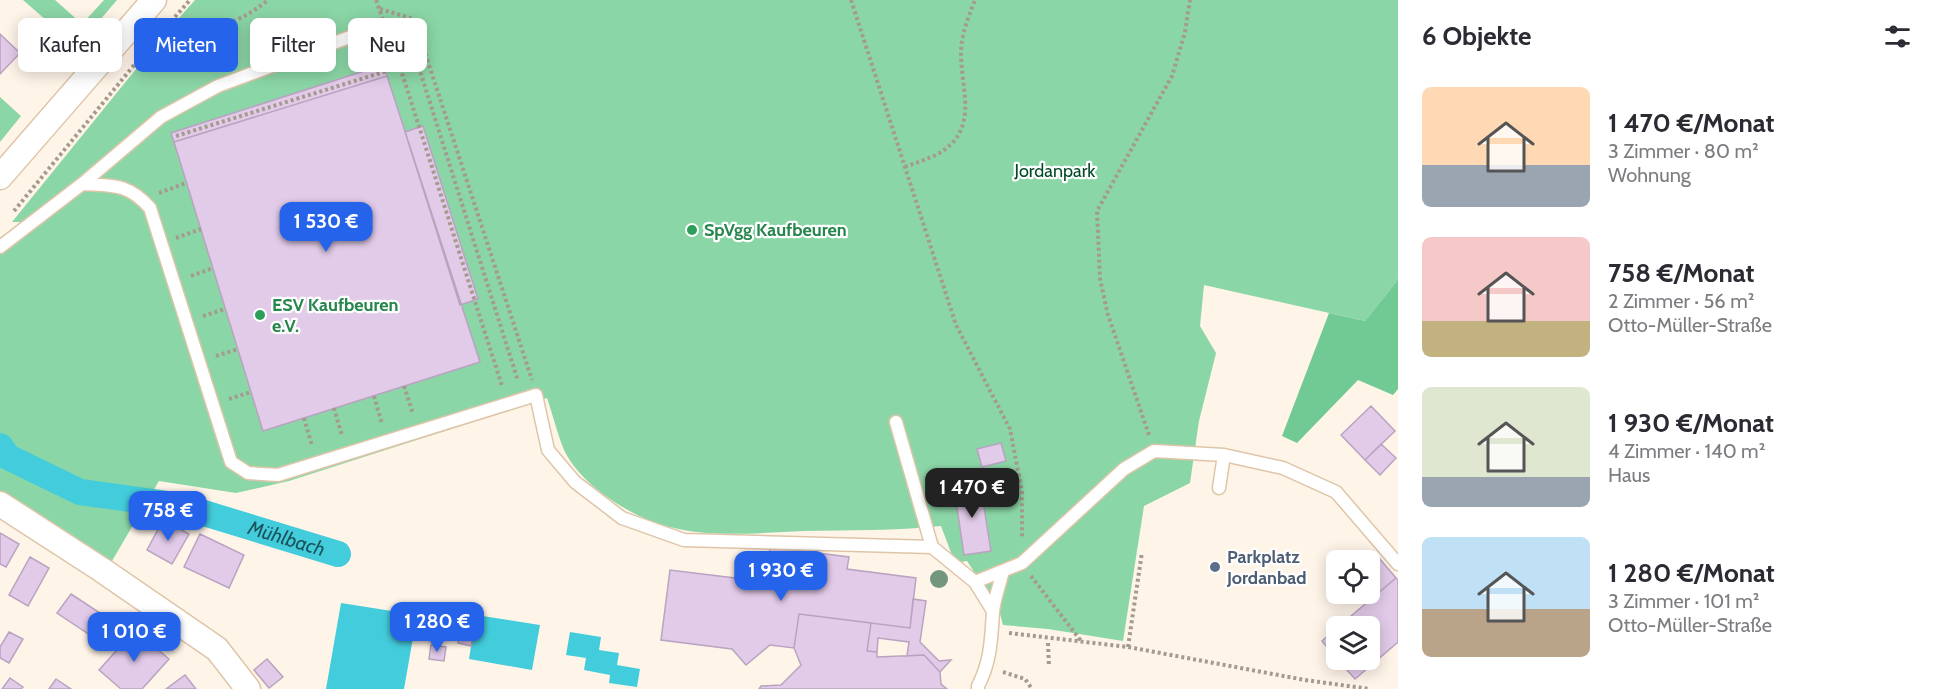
<!DOCTYPE html>
<html lang="de">
<meta charset="utf-8">
<style>
body{margin:0;font-family:Cabin,sans-serif;background:#f7f7f7;color:#2b2b33;height:100vh;display:flex;flex-direction:column;font-size:22px;white-space:nowrap}
*{box-sizing:border-box;margin:0}
p{font-size:20px;color:#7c7c81}
.icon{flex:none;width:33px;height:33px;fill:none;stroke:currentColor;stroke-width:2;stroke-linecap:round;stroke-linejoin:round}
.map{position:relative;flex:1;overflow:hidden}
.drawer{display:flex;flex-direction:column;background:#fff;width:540px}
.drawer>*{flex:none}
.banner{position:absolute;left:18px;top:18px;width:570px;height:54px;display:flex;gap:12px}
.controls{position:absolute;left:1326px;top:550px;display:grid;gap:12px}
.controls a{display:grid;place-items:center;width:54px;height:54px;border-radius:9px;background:#fff;box-shadow:0 3px 15px #0003;font-size:30px}
.price{position:absolute;translate:-50% -51px;padding:0 14px;border-radius:12px;background:#2563eb;color:#fff;font-size:20px;line-height:39px;filter:drop-shadow(0 2px 3px #0008)}
.price::after{content:'';position:absolute;left:50%;top:36px;width:18px;height:14px;margin-left:-9px;background:inherit;clip-path:polygon(0 0,100% 0,50% 100%)}
.price.active{background:#222;color:#fff}
ul{padding:0;list-style:none}
li{display:flex;align-items:center;gap:18px;height:150px;padding:0 24px}
li span{display:grid;place-items:center;flex:none;width:168px;height:120px;border-radius:9px;color:#555}
li>.icon{margin-inline-start:auto}
span .icon{width:72px;height:72px;fill:#fffc;stroke-width:1}
li b{font-size:26px}
h2{display:flex;justify-content:space-between;align-items:center;height:72px;padding:0 24px;font-size:26px}
.chip{padding:0 21px;border-radius:9px;background:#fff;box-shadow:0 3px 15px #0003;font-size:21px;line-height:54px}
.chip.active{background:#2563eb;color:#fff}
main{display:flex;flex:1;min-height:0}
.map>svg:first-child{display:block}
.green{fill:#8bd6a6}
.forest{fill:#71ca94}
.water{fill:#43ccdc}
.lines{fill:none;stroke-linecap:round;stroke-linejoin:round}
.canal{stroke:#43ccdc;stroke-width:26}
.building{fill:#e2cbe9;stroke:#b9a3c0;stroke-width:1.5}
.lane-casing{stroke:#dec5a8;stroke-width:15}
.street-casing{stroke:#dec5a8;stroke-width:27}
.path{stroke:#a49a8e;stroke-width:4;stroke-dasharray:3 3;stroke-linecap:butt}
.lane{stroke:#fff;stroke-width:12}
.street{stroke:#fff;stroke-width:24}
.tree{fill:#73967e}
.leisure-dot{fill:#2e9e5b;stroke:#fff;stroke-width:2}
.service-dot{fill:#5c6f8a;stroke:#fff;stroke-width:2}
.labels{text-anchor:middle;dominant-baseline:central;stroke-width:4.5;stroke-linejoin:round;paint-order:stroke}
.park-label{font-size:18px;fill:#004927;stroke:#fff}
.leisure-label{font-size:18px;font-weight:bold;fill:#27864d;stroke:#fff;text-anchor:start}
.service-label{font-size:18px;font-weight:bold;fill:#4e5e75;stroke:#fff;text-anchor:start}
.water-label{font-size:20px;font-style:italic;fill:#1c545b;stroke:#fff}
</style>
<main>
<div class="map">
<svg width="1398" height="689" viewBox="0 0 1398 689">
<rect width="100%" height="100%" fill="#fff4e8"/>
<!-- green -->
<path class="green" d="M23,0H55L82,24L104,0H117L77,47Z
M195,0H1398V275L1397,281L1365,321L1204,285L1200,326L1216,353L1199,421L1190,483L1144,506L1123,641L1048,629L1003,625L999,610L967,561L955,563L941,526C895,531 850,530 804,531C726,534 671,544 603,494C588,483 572,467 564,450C557,433 553,415 547,398L289,481L236,493L159,481L109,566L0,495V240L20,222H12L162,37Z
M0,97L21,116L0,142Z"/>
<!-- forest -->
<path class="forest" d="M1398,275V389L1393,395L1358,380L1297,443L1282,436L1329,313L1365,321L1397,281Z"/>
<!-- water -->
<path class="water" d="M341,603L417,615L404,689H326Z
M476,615L540,625L532,670L469,659Z
M570,632L601,637L599,650L619,653L617,665L640,669L637,687L609,683L610,675L584,670L586,658L566,655Z"/>
<g class="lines">
<!-- canal -->
<path class="canal" id="s1" d="M0,446L8,457L80,492L181,506L338,554"/>
</g>
<!-- building -->
<path class="building" d="M0,34L20,53L0,74Z
M383,65L387,76L174,142L171,133Z
M387,76L480,362L263,431L174,142Z
M423,126L478,299L460,305L405,132Z
M1371,406L1395,431L1365,460L1341,435Z
M1001,443L1006,461L982,467L977,449Z
M1381,444L1396,458L1380,475L1365,460Z
M980,483L991,551L964,555L954,487Z
M163,520L189,534L172,564L147,550Z
M0,533L19,544L6,567L0,564Z
M200,534L244,555L229,588L184,567Z
M770,547L849,557L847,569L916,578L910,628L799,614L794,648L770,645L746,665L732,649L661,640L670,570L751,580L750,586L765,588Z
M1373,551L1396,578L1376,595L1370,588V561H1361Z
M30,557L49,568L28,606L9,595Z
M1396,578L1398,580V642L1355,679L1338,660H1370V627H1338Z
M71,594L103,615L90,635L57,613Z
M913,599L926,601L920,642L939,661L951,660L940,672L924,655L907,656L909,642L878,638L877,652L867,651L871,623L910,628Z
M799,614L871,623L867,651L877,652V657L924,655L940,672L941,684L947,689H759L761,686L781,685L801,665L794,648Z
M461,625L475,627L471,646L458,643Z
M1336,628V658L1322,641Z
M135,630L169,659L142,689H121L99,670Z
M9,632L23,639L9,663L0,658V647Z
M431,645L446,647L444,661L429,659Z
M267,659L283,677L269,688L254,670Z
M185,675L196,689H166Z
M10,678L23,687L21,689H2Z
M56,679L71,689H49Z"/>
<g class="lines">
<!-- lane casing -->
<g class="lane-casing">
<path id="lane" d="M82,184C113,186 128,183 150,208L231,462L248,473L278,475L536,395L548,450L575,482L622,518L684,540L932,547L975,582L993,611
M0,247L82,184L161,117L218,86L358,34
M896,422L932,547
M1219,488L1224,455
M975,582L1022,563L1124,469L1154,451L1224,455L1283,468L1336,492L1398,564
M978,689V686C991,661 991,640 993,612C994,599 1000,584 1003,571"/>
</g>
<!-- street casing -->
<g class="street-casing">
<path id="street" d="M0,177L154,0
M0,504L102,570L217,649L248,689"/>
</g>
<!-- path -->
<path class="path" d="M376,0L400,67L502,386
M851,0L956,325L1010,429L1022,492V538
M380,9L414,19L532,380
M167,26L190,0
M157,37C197,34 236,27 268,0
M176,136L400,67L419,68L518,381
M905,167C917,162 933,158 944,150C978,126 961,88 961,54C961,35 968,18 975,0
M159,193L186,183
M14,211L158,36
M176,238L201,229
M191,276L213,268
M203,316L225,309
M216,356L238,349
M404,386L413,414
M374,396L382,424
M229,399L251,392
M334,408L342,436
M304,418L312,446
M1149,435L1108,315L1100,279L1097,211L1172,76L1185,32L1190,0
M1031,576L1081,641
M1009,633L1128,647L1305,680L1370,689
M1048,643L1049,667
M1128,647L1142,552
M1003,672L1025,679L1032,689"/>
<!-- lane -->
<use href="#lane" class="lane"/>
<!-- street -->
<use href="#street" class="street"/>
</g>
<!-- trees -->
<circle class="tree" cx="939" cy="579" r="9"/>
<!-- markers -->
<g class="leisure-dot">
<circle cx="692" cy="230" r="6"/>
<circle cx="260" cy="315" r="6"/>
</g>
<circle class="service-dot" cx="1215" cy="567" r="6"/>
<g class="labels">
<!-- park labels -->
<g class="park-label">
<text x="1055" y="171">Jordanpark</text>
</g>
<!-- leisure labels -->
<g class="leisure-label">
<text x="704" y="230">SpVgg Kaufbeuren</text>
<text x="272" y="305">ESV Kaufbeuren<tspan x="272" dy="21">e.V.</tspan></text>
</g>
<!-- service labels -->
<g class="service-label">
<text x="1227" y="557">Parkplatz<tspan x="1227" dy="21">Jordanbad</tspan></text>
</g>
<!-- water labels -->
<g class="water-label">
<text stroke="none"><textPath href="#s1" startOffset="306">Mühlbach</textPath></text>
</g>
</g>
</svg>
<div class="controls">
<a><svg class="icon" aria-label="locate" viewBox="0 0 24 24"><circle cx="12" cy="12" r="6"/><path d="M12 2v4M12 18v4M2 12h4M18 12h4"/></svg></a>
<a><svg class="icon" aria-label="layers" viewBox="0 0 24 24"><path d="M12 4l9 5-9 5-9-5zM3 14l9 5 9-5"/></svg></a>
</div>
<b class="price" style="left:326px;top:253px">1 530 €</b>
<b class="price active" style="left:972px;top:519px">1 470 €</b>
<b class="price" style="left:168px;top:542px">758 €</b>
<b class="price" style="left:781px;top:602px">1 930 €</b>
<b class="price" style="left:437px;top:653px">1 280 €</b>
<b class="price" style="left:134px;top:663px">1 010 €</b>
<div class="banner">
<a class="chip">Kaufen</a>
<a class="chip active">Mieten</a>
<a class="chip">Filter</a>
<a class="chip">Neu</a>
</div>
</div>
<section class="drawer">
<h2>6 Objekte<svg class="icon" aria-label="filters" viewBox="0 0 24 24"><path d="M4 7h16M4 17h16"/><circle cx="9" cy="7" r="2"/><circle cx="15" cy="17" r="2"/></svg></h2>
<ul>
<li><span style="background:linear-gradient(#ffd9b3 65%,#9aa5b1 0)"><svg class="icon" aria-label="home" viewBox="0 0 24 24"><path d="M3 11l9-7 9 7M6 9v11h12V9"/></svg></span><div><b>1 470 €/Monat</b><p>3 Zimmer · 80 m²</p><p>Wohnung</p></div></li>
<li><span style="background:linear-gradient(#f6c9c9 70%,#c2b280 0)"><svg class="icon" aria-label="home" viewBox="0 0 24 24"><path d="M3 11l9-7 9 7M6 9v11h12V9"/></svg></span><div><b>758 €/Monat</b><p>2 Zimmer · 56 m²</p><p>Otto-Müller-Straße</p></div></li>
<li><span style="background:linear-gradient(#dfe7d0 75%,#9aa5b1 0)"><svg class="icon" aria-label="home" viewBox="0 0 24 24"><path d="M3 11l9-7 9 7M6 9v11h12V9"/></svg></span><div><b>1 930 €/Monat</b><p>4 Zimmer · 140 m²</p><p>Haus</p></div></li>
<li><span style="background:linear-gradient(#bfe0f5 60%,#b9a48a 0)"><svg class="icon" aria-label="home" viewBox="0 0 24 24"><path d="M3 11l9-7 9 7M6 9v11h12V9"/></svg></span><div><b>1 280 €/Monat</b><p>3 Zimmer · 101 m²</p><p>Otto-Müller-Straße</p></div></li>
</ul>
</section>
</main>
